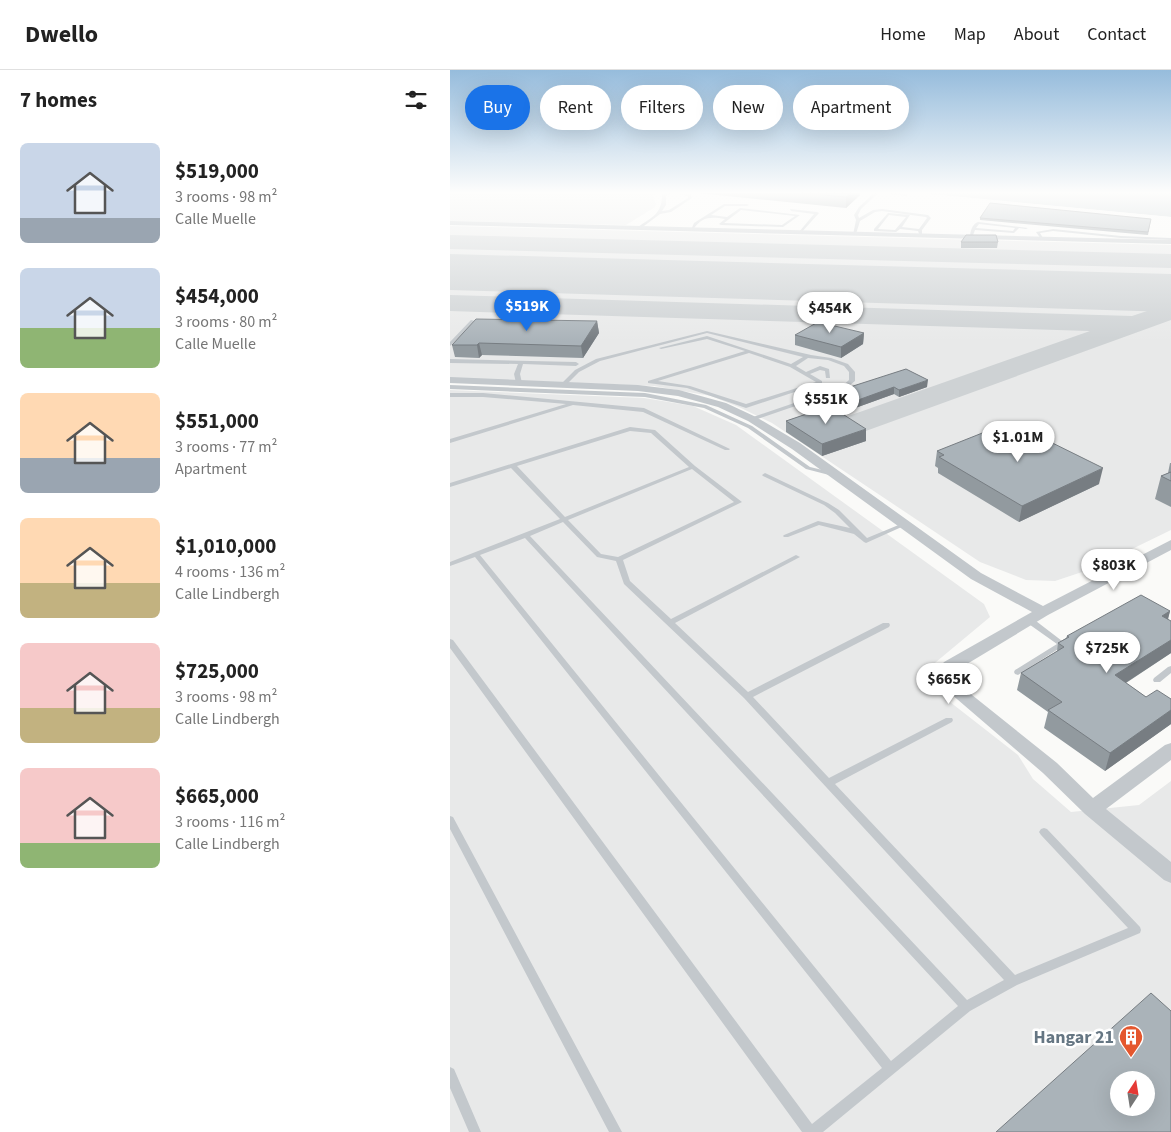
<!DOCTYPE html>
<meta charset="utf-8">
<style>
body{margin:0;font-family:"Source Sans 3",sans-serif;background:#f6f6f6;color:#222;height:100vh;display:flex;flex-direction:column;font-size:19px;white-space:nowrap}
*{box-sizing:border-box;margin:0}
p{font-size:16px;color:#767676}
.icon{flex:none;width:28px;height:28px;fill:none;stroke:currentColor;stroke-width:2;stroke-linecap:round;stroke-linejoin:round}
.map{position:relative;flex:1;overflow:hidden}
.details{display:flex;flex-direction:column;background:#fff;width:450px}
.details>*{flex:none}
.banner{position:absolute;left:15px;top:15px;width:475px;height:45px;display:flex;gap:10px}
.needle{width:32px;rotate:12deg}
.buttons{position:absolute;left:660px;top:1001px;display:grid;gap:10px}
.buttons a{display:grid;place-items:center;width:45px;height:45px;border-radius:50%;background:#fff;box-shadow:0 5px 20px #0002;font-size:25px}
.price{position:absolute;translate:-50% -42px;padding:0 11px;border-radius:18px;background:#fff;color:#222;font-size:16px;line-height:32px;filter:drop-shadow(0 1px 2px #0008)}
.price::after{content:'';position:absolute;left:50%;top:30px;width:15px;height:11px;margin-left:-8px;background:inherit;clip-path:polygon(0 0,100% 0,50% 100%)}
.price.on{background:#1a73e8;color:#fff}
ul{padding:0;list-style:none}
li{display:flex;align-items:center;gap:15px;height:125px;padding:0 20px}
li span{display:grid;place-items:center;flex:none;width:140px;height:100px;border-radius:8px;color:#555}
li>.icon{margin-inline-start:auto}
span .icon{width:60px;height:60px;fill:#fffc;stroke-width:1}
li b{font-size:21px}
h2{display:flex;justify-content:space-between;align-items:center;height:60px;padding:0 20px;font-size:21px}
.pill{padding:0 18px;border-radius:22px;background:#fff;box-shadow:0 5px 20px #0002;font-size:18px;line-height:45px}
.pill.on{background:#1a73e8;color:#fff}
header{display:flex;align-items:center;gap:30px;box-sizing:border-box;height:70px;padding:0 25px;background:#fff;border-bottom:1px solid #e0e0e0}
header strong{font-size:24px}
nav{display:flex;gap:28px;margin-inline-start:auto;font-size:18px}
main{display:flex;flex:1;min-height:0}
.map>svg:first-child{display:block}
.built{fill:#e8e9e9;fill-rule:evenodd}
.water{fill:#bbc7cb}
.pier{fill:#fafaf8}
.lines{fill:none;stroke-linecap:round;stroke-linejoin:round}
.taxiway{fill:#ced2d4;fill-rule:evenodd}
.runway{fill:#ced2d4;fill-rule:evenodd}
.service{fill:#c3c8cc;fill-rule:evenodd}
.minor{fill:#c3c8cc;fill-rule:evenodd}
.wall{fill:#929a9f}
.shaded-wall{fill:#777d82}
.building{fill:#aab3b9;stroke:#777d82;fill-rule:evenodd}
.labels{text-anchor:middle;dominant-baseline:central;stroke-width:5;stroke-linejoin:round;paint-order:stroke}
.near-poi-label{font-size:18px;font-weight:bold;fill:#657683;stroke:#fff;text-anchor:end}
</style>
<header>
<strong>Dwello</strong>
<nav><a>Home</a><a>Map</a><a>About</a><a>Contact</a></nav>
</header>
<main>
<section class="details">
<h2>7 homes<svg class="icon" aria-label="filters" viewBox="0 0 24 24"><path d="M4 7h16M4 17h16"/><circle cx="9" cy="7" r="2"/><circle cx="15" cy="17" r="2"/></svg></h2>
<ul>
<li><span style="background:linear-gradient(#c9d6e8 75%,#9aa5b1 0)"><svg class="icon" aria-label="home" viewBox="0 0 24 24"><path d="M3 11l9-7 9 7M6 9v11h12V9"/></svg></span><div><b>$519,000</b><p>3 rooms · 98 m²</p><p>Calle Muelle</p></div></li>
<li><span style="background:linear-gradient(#c9d6e8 60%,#8fb573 0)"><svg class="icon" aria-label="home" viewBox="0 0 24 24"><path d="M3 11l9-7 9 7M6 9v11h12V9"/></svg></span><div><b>$454,000</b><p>3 rooms · 80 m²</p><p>Calle Muelle</p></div></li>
<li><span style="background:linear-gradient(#ffd9b3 65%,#9aa5b1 0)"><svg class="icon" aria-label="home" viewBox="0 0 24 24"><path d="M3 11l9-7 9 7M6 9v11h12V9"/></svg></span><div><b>$551,000</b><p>3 rooms · 77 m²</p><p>Apartment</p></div></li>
<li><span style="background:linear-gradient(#ffd9b3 65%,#c2b280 0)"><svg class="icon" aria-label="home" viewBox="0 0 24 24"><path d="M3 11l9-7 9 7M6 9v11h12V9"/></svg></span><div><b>$1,010,000</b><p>4 rooms · 136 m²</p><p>Calle Lindbergh</p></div></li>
<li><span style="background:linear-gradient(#f6c9c9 65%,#c2b280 0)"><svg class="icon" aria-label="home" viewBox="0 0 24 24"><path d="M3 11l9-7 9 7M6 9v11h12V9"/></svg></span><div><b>$725,000</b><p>3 rooms · 98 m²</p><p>Calle Lindbergh</p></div></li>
<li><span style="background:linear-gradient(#f6c9c9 75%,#8fb573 0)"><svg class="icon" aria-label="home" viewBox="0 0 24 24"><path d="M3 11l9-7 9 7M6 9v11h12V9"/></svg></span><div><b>$665,000</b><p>3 rooms · 116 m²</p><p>Calle Lindbergh</p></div></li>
</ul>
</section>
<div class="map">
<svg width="721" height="1062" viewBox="0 0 721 1062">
<rect width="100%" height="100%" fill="#fafaf8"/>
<!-- built -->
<path class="built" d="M0,123H207L203,125L206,134L205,137L176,155L0,151Z
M0,156L721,175V460L641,499L605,511L576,510L530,492L322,353L291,338L261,326L204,316L0,308Z
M0,320L194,328L243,336L286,355L534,534L540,547L468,607L568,685L583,709L621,742L689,735L721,711V1062H0ZM669,1010H696V1038H669Z"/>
<!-- water -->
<path class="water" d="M470,123H721V147Z"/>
<!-- pier -->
<path class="pier" d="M468,123L721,147V149L470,126Z"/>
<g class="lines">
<!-- taxiway -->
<path class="taxiway" d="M0,165L721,184V198L0,179Z
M0,225L682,246L721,233V250L402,366L390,363L385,356L390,349L640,261L0,241Z"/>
<!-- runway -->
<path class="runway" d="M0,184L721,204V242L0,220Z"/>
<!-- service -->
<path class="service" d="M216,123H222L216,126V135L212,141L219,140L238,128V126L224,123L240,124L242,128L221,142L210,144L190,159H188V157C202,147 212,144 212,125Z
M424,123H428L411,139L408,145L409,148L423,140L432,139L478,145L481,148L472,160V166H470L468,161L450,159L446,162L424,161V159L438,143L460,145L452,157L469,159L477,148L476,147L432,141L425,142L410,151L406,164L403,165L406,150L404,145L409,137ZM439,145L456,147L445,160L428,159Z
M435,123H448L458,125L456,126Z
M274,134H297L299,135L297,136H275L261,145L277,147L290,138L350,145L333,157L271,155L269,154L275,149C261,147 252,146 243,160H241L244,153ZM291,140L345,146L332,155L274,153Z
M340,139L367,142L369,143L351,163L349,162L364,144L341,141Z
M528,152L578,158L576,159L569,158L564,163L525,160L522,168H520C520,162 522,154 528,152ZM529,154L565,158L563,161L526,158Z
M603,159L671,166L721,168V170L671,168L603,161L590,163L593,168L591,169L586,162Z
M21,250L25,251L0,276V272Z
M257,261L361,285L381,288L398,294L405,302V311L395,319L302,351L300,350V348L391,317L399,310V302L394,296L378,290L358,288L346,296L356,302L370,296L379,299L380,308H376L375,301L370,300L360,304L372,311V313L296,338L237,318L198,313V311L295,281L257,269L211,279L209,278L257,266L341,294L353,287L257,263L150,291L129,302L115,316L110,315L125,300L146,289ZM299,283L340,297L366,312L296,334L240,316L208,311Z
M0,289L126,292L129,294L126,296L73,294L70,304L72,313L69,315L66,313L64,304L68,294L0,293Z
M0,315L195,323L256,335L302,356L360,397L385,403L386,404L383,406L356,399L298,358L254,338L195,327L0,319Z
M0,323H33L194,338L280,379L279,380H275L193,342L123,335L0,373V369L116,334L33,327H0Z
M180,357L205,360L245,396L292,432L173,490L180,511L221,549L344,486L346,485L350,487L225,553L298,622L433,553H439L440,555L439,557L303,627L379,708L496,648H502L503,650L502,652L385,714L565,905L678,858L591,765L589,762L591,759L594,758L597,759L690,857L691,860L690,863L567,915L520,941L373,1062H352L0,578V569L3,570L362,1054L432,998L25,487L0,496V492L110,449L61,398L0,417V413ZM180,361L201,363L239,397L115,447L67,396ZM242,399L284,432L168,487L151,484L118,450ZM113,452L147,487L166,491L174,514L294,628L554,910L517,930L80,466ZM75,468L508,936L441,991L30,485Z
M315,403L378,433L389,440L417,468L451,454H455L456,455L416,473L414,472L404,464L369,455L338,467H334L333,466L334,465L368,451L400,458L385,443L374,435L313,406L312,405Z
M576,548H582L616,574L568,605L565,604L564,602L565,600L607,574L576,552L575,550Z
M721,596V603L710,612H704L703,610L704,608L718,597Z
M0,746L3,747L172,1062H159L0,759Z
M0,997L4,999L31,1062H19L0,1018Z"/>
<!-- minor -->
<path class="minor" d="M0,151L721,170V174L0,155Z
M0,307L188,315L229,320L276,333L306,347L350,373L531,503L593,536L721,470V480L598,545L502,603V609L607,693L643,728L715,675L721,673V690L656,739L721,792V813L714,810L635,744L593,703L486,611V602L494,592L582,542L521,509L342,379L298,351L268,337L228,326L188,321L0,313Z"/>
</g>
<!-- wall -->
<path class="wall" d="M247,123H410V125L396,138Z
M530,148L701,149L698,165L530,150Z
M511,172H548L547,178H511Z
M147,251L149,263L133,288L32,285L29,288L5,287L2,275Z
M414,263L413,274L391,288L345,275V265Z
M403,317H477L449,327L444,324L391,343L416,371L372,386L336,362V351L375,338L369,335V327Z
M487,381L649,414L569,452L488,403V398L485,396Z
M720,393H721V437L705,429L711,406L718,403Z
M720,541L718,550L721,551V583L676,613L696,627L721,629V654L655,701L594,658L598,642L567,620L571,603L607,581L608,573L616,568L617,566Z"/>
<!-- shaded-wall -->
<path class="shaded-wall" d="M401,123H410V125L396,138V127Z
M147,251L149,263L133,288L131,276Z
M414,263L413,274L391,288V277Z
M29,273L32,285L29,288L27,275Z
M478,310L477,317L449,327V320Z
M444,317V324L386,345V338Z
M416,359V371L372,386V374Z
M653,398L649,414L569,452L572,436Z
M720,541L715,558L712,546Z
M721,570V583L660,623L665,605Z
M721,640V654L655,701L660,683Z"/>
<!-- building -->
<path class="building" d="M352,123H401L396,127Z
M540,133L701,149L698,162L530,148Z
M516,165H546L548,172H511Z
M26,249L147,251L131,276L29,273L27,275H2Z
M368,252L414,263L391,277L345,265Z
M456,299L478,310L449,320L444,317L386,338L369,327Z
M380,336L416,359L372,374L336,351Z
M560,352L653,398L572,436L489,387L494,385L487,381Z
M721,402V411L711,406Z
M691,525L720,541L712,546L721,551V570L665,605L696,627L707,620L721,629V640L660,683L598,640L612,632L571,603L614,577L608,573L619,567L617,566Z
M701,923L721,941V1062H546ZM669,1010H696V1038H669Z"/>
<!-- sky -->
<linearGradient id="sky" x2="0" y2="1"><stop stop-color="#96bcdc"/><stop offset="0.45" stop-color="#fdfdfc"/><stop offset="1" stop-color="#fdfdfc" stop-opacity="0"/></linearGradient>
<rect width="721" height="272" fill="url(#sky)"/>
<!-- icons -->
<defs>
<g id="building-pin" transform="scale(1.25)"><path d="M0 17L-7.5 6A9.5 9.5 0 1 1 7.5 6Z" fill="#e4572e" stroke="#fff"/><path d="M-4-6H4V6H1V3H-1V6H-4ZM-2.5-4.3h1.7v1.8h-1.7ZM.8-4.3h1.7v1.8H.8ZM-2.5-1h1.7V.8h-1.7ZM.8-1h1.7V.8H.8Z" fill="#fff"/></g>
</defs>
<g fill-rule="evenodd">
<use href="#building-pin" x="681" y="967"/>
</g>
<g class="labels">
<!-- near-poi labels -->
<g class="near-poi-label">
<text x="664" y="967">Hangar 21</text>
</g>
</g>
</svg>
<div class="buttons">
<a><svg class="needle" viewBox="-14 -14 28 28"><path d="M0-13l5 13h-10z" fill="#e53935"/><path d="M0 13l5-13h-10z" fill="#767676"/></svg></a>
</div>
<b class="price on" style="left:77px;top:262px">$519K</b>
<b class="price" style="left:380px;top:264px">$454K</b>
<b class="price" style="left:376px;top:355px">$551K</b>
<b class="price" style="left:568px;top:393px">$1.01M</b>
<b class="price" style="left:664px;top:521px">$803K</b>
<b class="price" style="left:657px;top:604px">$725K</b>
<b class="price" style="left:499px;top:635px">$665K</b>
<div class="banner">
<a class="pill on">Buy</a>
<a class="pill">Rent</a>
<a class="pill">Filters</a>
<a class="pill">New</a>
<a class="pill">Apartment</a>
</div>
</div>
</main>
